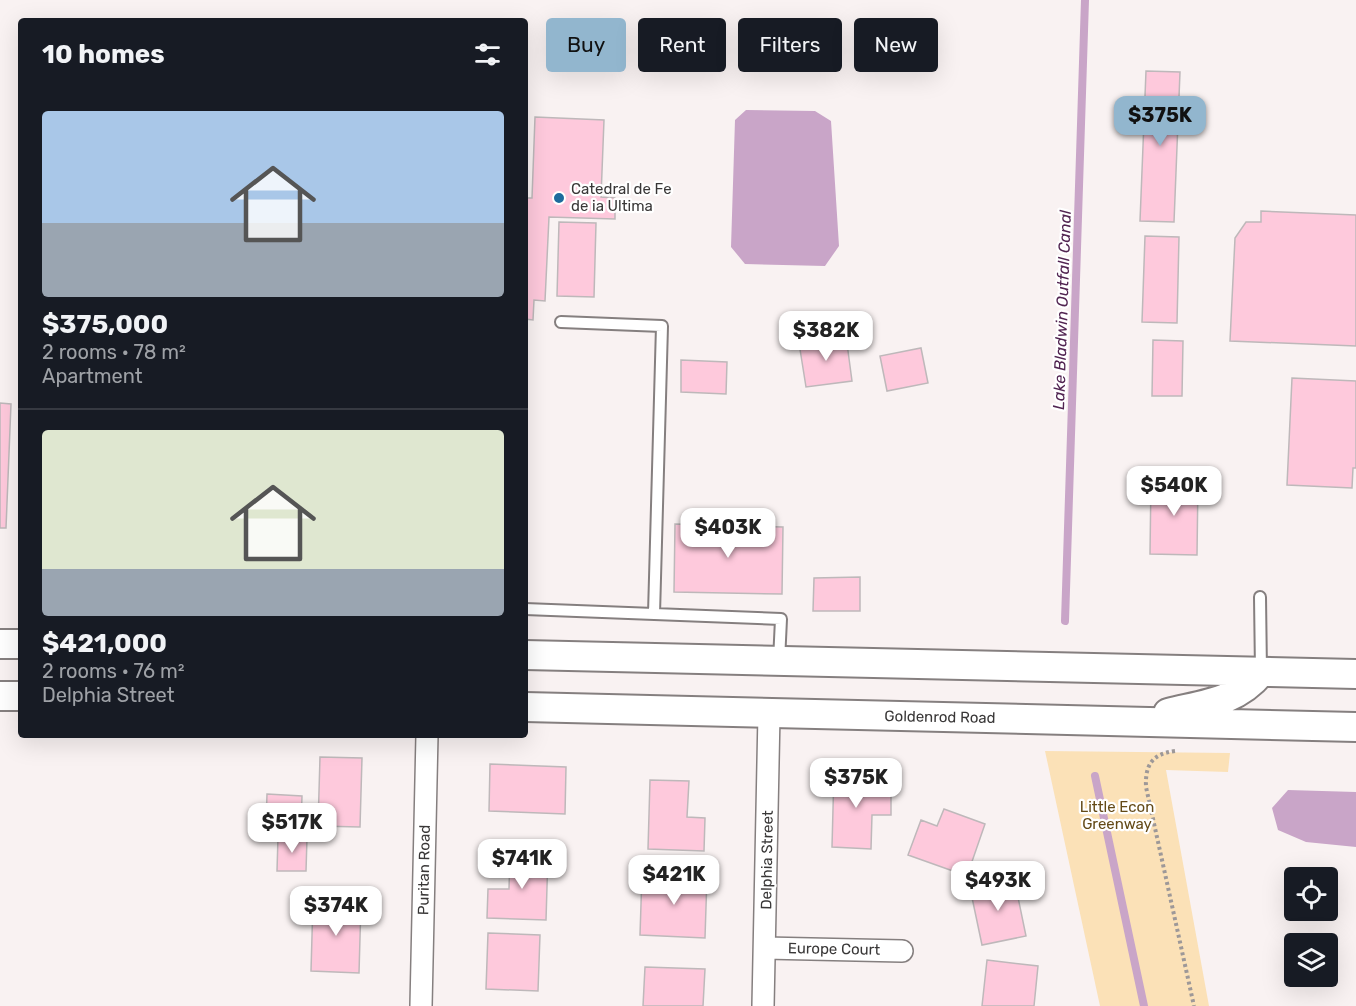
<!DOCTYPE html>
<meta charset="utf-8">
<style>
body{margin:0;font-family:Rubik,sans-serif;background:#242831;color:#f1f3f6;height:100vh;display:flex;flex-direction:column;font-size:22px;white-space:nowrap}
*{box-sizing:border-box;margin:0}
p{font-size:20px;color:#9ea1a6}
.icon{flex:none;width:33px;height:33px;fill:none;stroke:currentColor;stroke-width:2;stroke-linecap:round;stroke-linejoin:round}
.map{position:relative;flex:1;overflow:hidden}
.side{position:absolute;left:18px;top:18px;width:510px;height:720px;display:flex;flex-direction:column;background:#171b24;border-radius:6px;box-shadow:0 6px 24px #0002}
.side>*{flex:none}
.banner{position:absolute;left:546px;top:18px;width:570px;height:54px;display:flex;gap:12px}
.fabs{position:absolute;left:1284px;top:867px;display:grid;gap:12px}
.fabs a{display:grid;place-items:center;width:54px;height:54px;border-radius:6px;background:#171b24;box-shadow:0 6px 24px #0002;font-size:30px}
.price{position:absolute;translate:-50% -51px;padding:0 14px;border-radius:12px;background:#fff;color:#222;font-size:20px;line-height:39px;filter:drop-shadow(0 2px 3px #0008)}
.price::after{content:'';position:absolute;left:50%;top:36px;width:18px;height:14px;margin-left:-9px;background:inherit;clip-path:polygon(0 0,100% 0,50% 100%)}
.price.selected{background:#92b6ce;color:#111}
ul{padding:0;list-style:none}
li{display:grid;align-content:center;gap:12px;height:318px;padding:0 24px}
li+li{border-top:2px solid #363941}
li span{display:grid;place-items:center;height:186px;border-radius:6px;color:#555}
li>.icon{margin-inline-start:auto}
span .icon{width:108px;height:108px;fill:#fffc;stroke-width:1}
li b{font-size:26px}
h2{display:flex;justify-content:space-between;align-items:center;height:72px;padding:0 24px;font-size:26px}
.chip{padding:0 21px;border-radius:6px;background:#171b24;box-shadow:0 6px 24px #0002;font-size:21px;line-height:54px}
.chip.selected{background:#92b6ce;color:#111}
.map>svg:first-child{display:block}
.green{fill:#fbe1b7}
.water{fill:#c9a5c8}
.lines{fill:none;stroke-linecap:round;stroke-linejoin:round}
.stream{stroke:#c9a5c8;stroke-width:8}
.building{fill:#fec9dc;stroke:#beb8ba;stroke-width:1.5}
.lane-casing{stroke:#857f7f;stroke-width:14}
.street-casing{stroke:#857f7f;stroke-width:24}
.secondary-casing{stroke:#857f7f;stroke-width:32}
.path{stroke:#9d9898;stroke-width:4;stroke-dasharray:3 3;stroke-linecap:butt}
.lane{stroke:#fff;stroke-width:10}
.street{stroke:#fff;stroke-width:21}
.secondary{stroke:#fff;stroke-width:28}
.poi-dot{fill:#1d6b9d;stroke:#fff;stroke-width:2}
.labels{text-anchor:middle;dominant-baseline:central;stroke-width:4.5;stroke-linejoin:round;paint-order:stroke}
.poi-label{font-size:15px;fill:#393737;stroke:#fff;text-anchor:start}
.street-label{font-size:15px;fill:#393737;stroke:#fff}
.park-label{font-size:15px;fill:#644a17;stroke:#fff}
.water-label{font-size:16px;font-style:italic;fill:#512451;stroke:#fff}
</style>
<div class="map">
<svg width="1356" height="1006" viewBox="0 0 1356 1006">
<rect width="100%" height="100%" fill="#f9f2f2"/>
<!-- green -->
<path class="green" d="M1045,751L1230,753L1228,772L1166,770L1209,1006H1100Z"/>
<!-- water -->
<path class="water" d="M746,110L815,111L831,121L839,246L825,266L745,264L731,247L735,120Z
M1288,790L1356,792V847L1306,842L1278,830L1272,808Z"/>
<g class="lines">
<!-- stream -->
<path class="stream" d="M1065,621L1085,0
M1095,776L1144,1006"/>
</g>
<!-- building -->
<path class="building" d="M1146,71L1180,72L1174,222L1140,221Z
M535,117L604,120L601,197L615,198V219L549,217L545,301L534,300L533,320L525,319V198H532Z
M1261,211L1356,215V346L1230,341L1235,238L1246,222H1261Z
M559,222L596,223L594,297L557,296Z
M1145,236L1179,237L1177,323L1142,322Z
M846,336L852,381L806,387L799,343Z
M1153,340L1183,341L1182,396H1152Z
M921,348L928,383L887,391L880,356Z
M681,360L727,362L726,394L681,392Z
M1292,378L1356,381V468H1353L1352,488L1287,485Z
M0,403L11,404L6,528H0Z
M1151,479L1198,480L1197,555L1150,554Z
M675,524L783,527L782,594L674,592Z
M860,577V611H813L814,578Z
M320,757L362,758L360,827L318,826Z
M490,764L566,767L565,814L489,811Z
M834,771L872,772L871,790H891V815H872L871,849L832,847Z
M650,780L689,781L687,817L705,818L704,851L648,849Z
M267,794L302,796L301,825L266,824Z
M944,809L985,824L967,876L908,855L921,820L937,826Z
M278,837L307,838L306,871H277Z
M510,853L548,854L546,920L487,918L488,889H509Z
M642,874L707,876L705,938L640,935Z
M1014,878L1026,936L982,945L970,888Z
M313,901L361,903L359,973L311,971Z
M488,933L540,935L538,991L486,989Z
M987,960L1038,966L1034,1006H982Z
M645,967L705,969L703,1006H643Z"/>
<g class="lines">
<!-- lane casing -->
<g class="lane-casing">
<path id="lane" d="M561,322L662,326L654,614
M1260,597L1261,672
M525,609L781,619L779,661"/>
</g>
<!-- street casing -->
<g class="street-casing">
<path id="street" d="M765,948L902,951
M421,1006L427,735
M763,1006L769,714"/>
</g>
<!-- secondary casing -->
<g class="secondary-casing">
<path id="secondary" d="M0,644H21
M525,655L1356,674
M0,696H21
M525,707L1356,727
M1168,713C1204,704 1237,702 1261,672"/>
</g>
<!-- path -->
<path class="path" d="M1175,751C1152,754 1145,765 1146,787L1194,1006"/>
<!-- lane -->
<use href="#lane" class="lane"/>
<!-- street -->
<use href="#street" class="street"/>
<!-- secondary -->
<use href="#secondary" class="secondary"/>
</g>
<!-- markers -->
<circle class="poi-dot" cx="559" cy="198" r="6"/>
<g class="labels">
<!-- poi labels -->
<g class="poi-label">
<text x="571" y="189">Catedral de Fe<tspan x="571" dy="17">de ia Ultima</tspan></text>
</g>
<!-- street labels -->
<g class="street-label">
<text transform="translate(940 717) rotate(1)">Goldenrod Road</text>
<text transform="translate(767 860) rotate(-89)">Delphia Street</text>
<text transform="translate(424 870) rotate(-89)">Puritan Road</text>
<text transform="translate(834 949) rotate(1)">Europe Court</text>
</g>
<!-- park labels -->
<g class="park-label">
<text x="1117" y="807">Little Econ<tspan x="1117" dy="17">Greenway</tspan></text>
</g>
<!-- water labels -->
<g class="water-label">
<text transform="translate(1062 310) rotate(-88)">Lake Bladwin Outfall Canal</text>
</g>
</g>
</svg>
<div class="fabs">
<a><svg class="icon" aria-label="locate" viewBox="0 0 24 24"><circle cx="12" cy="12" r="6"/><path d="M12 2v4M12 18v4M2 12h4M18 12h4"/></svg></a>
<a><svg class="icon" aria-label="layers" viewBox="0 0 24 24"><path d="M12 4l9 5-9 5-9-5zM3 14l9 5 9-5"/></svg></a>
</div>
<b class="price selected" style="left:1160px;top:147px">$375K</b>
<b class="price" style="left:826px;top:362px">$382K</b>
<b class="price" style="left:1174px;top:517px">$540K</b>
<b class="price" style="left:728px;top:559px">$403K</b>
<b class="price" style="left:856px;top:809px">$375K</b>
<b class="price" style="left:292px;top:854px">$517K</b>
<b class="price" style="left:522px;top:890px">$741K</b>
<b class="price" style="left:674px;top:906px">$421K</b>
<b class="price" style="left:998px;top:912px">$493K</b>
<b class="price" style="left:336px;top:937px">$374K</b>
<div class="banner">
<a class="chip selected">Buy</a>
<a class="chip">Rent</a>
<a class="chip">Filters</a>
<a class="chip">New</a>
</div>
<section class="side">
<h2>10 homes<svg class="icon" aria-label="filters" viewBox="0 0 24 24"><path d="M4 7h16M4 17h16"/><circle cx="9" cy="7" r="2"/><circle cx="15" cy="17" r="2"/></svg></h2>
<ul>
<li><span style="background:linear-gradient(#a9c7e8 60%,#9aa5b1 0)"><svg class="icon" aria-label="home" viewBox="0 0 24 24"><path d="M3 11l9-7 9 7M6 9v11h12V9"/></svg></span><div><b>$375,000</b><p>2 rooms · 78 m²</p><p>Apartment</p></div></li>
<li><span style="background:linear-gradient(#dfe7d0 75%,#9aa5b1 0)"><svg class="icon" aria-label="home" viewBox="0 0 24 24"><path d="M3 11l9-7 9 7M6 9v11h12V9"/></svg></span><div><b>$421,000</b><p>2 rooms · 76 m²</p><p>Delphia Street</p></div></li>
</ul>
</section>
</div>
